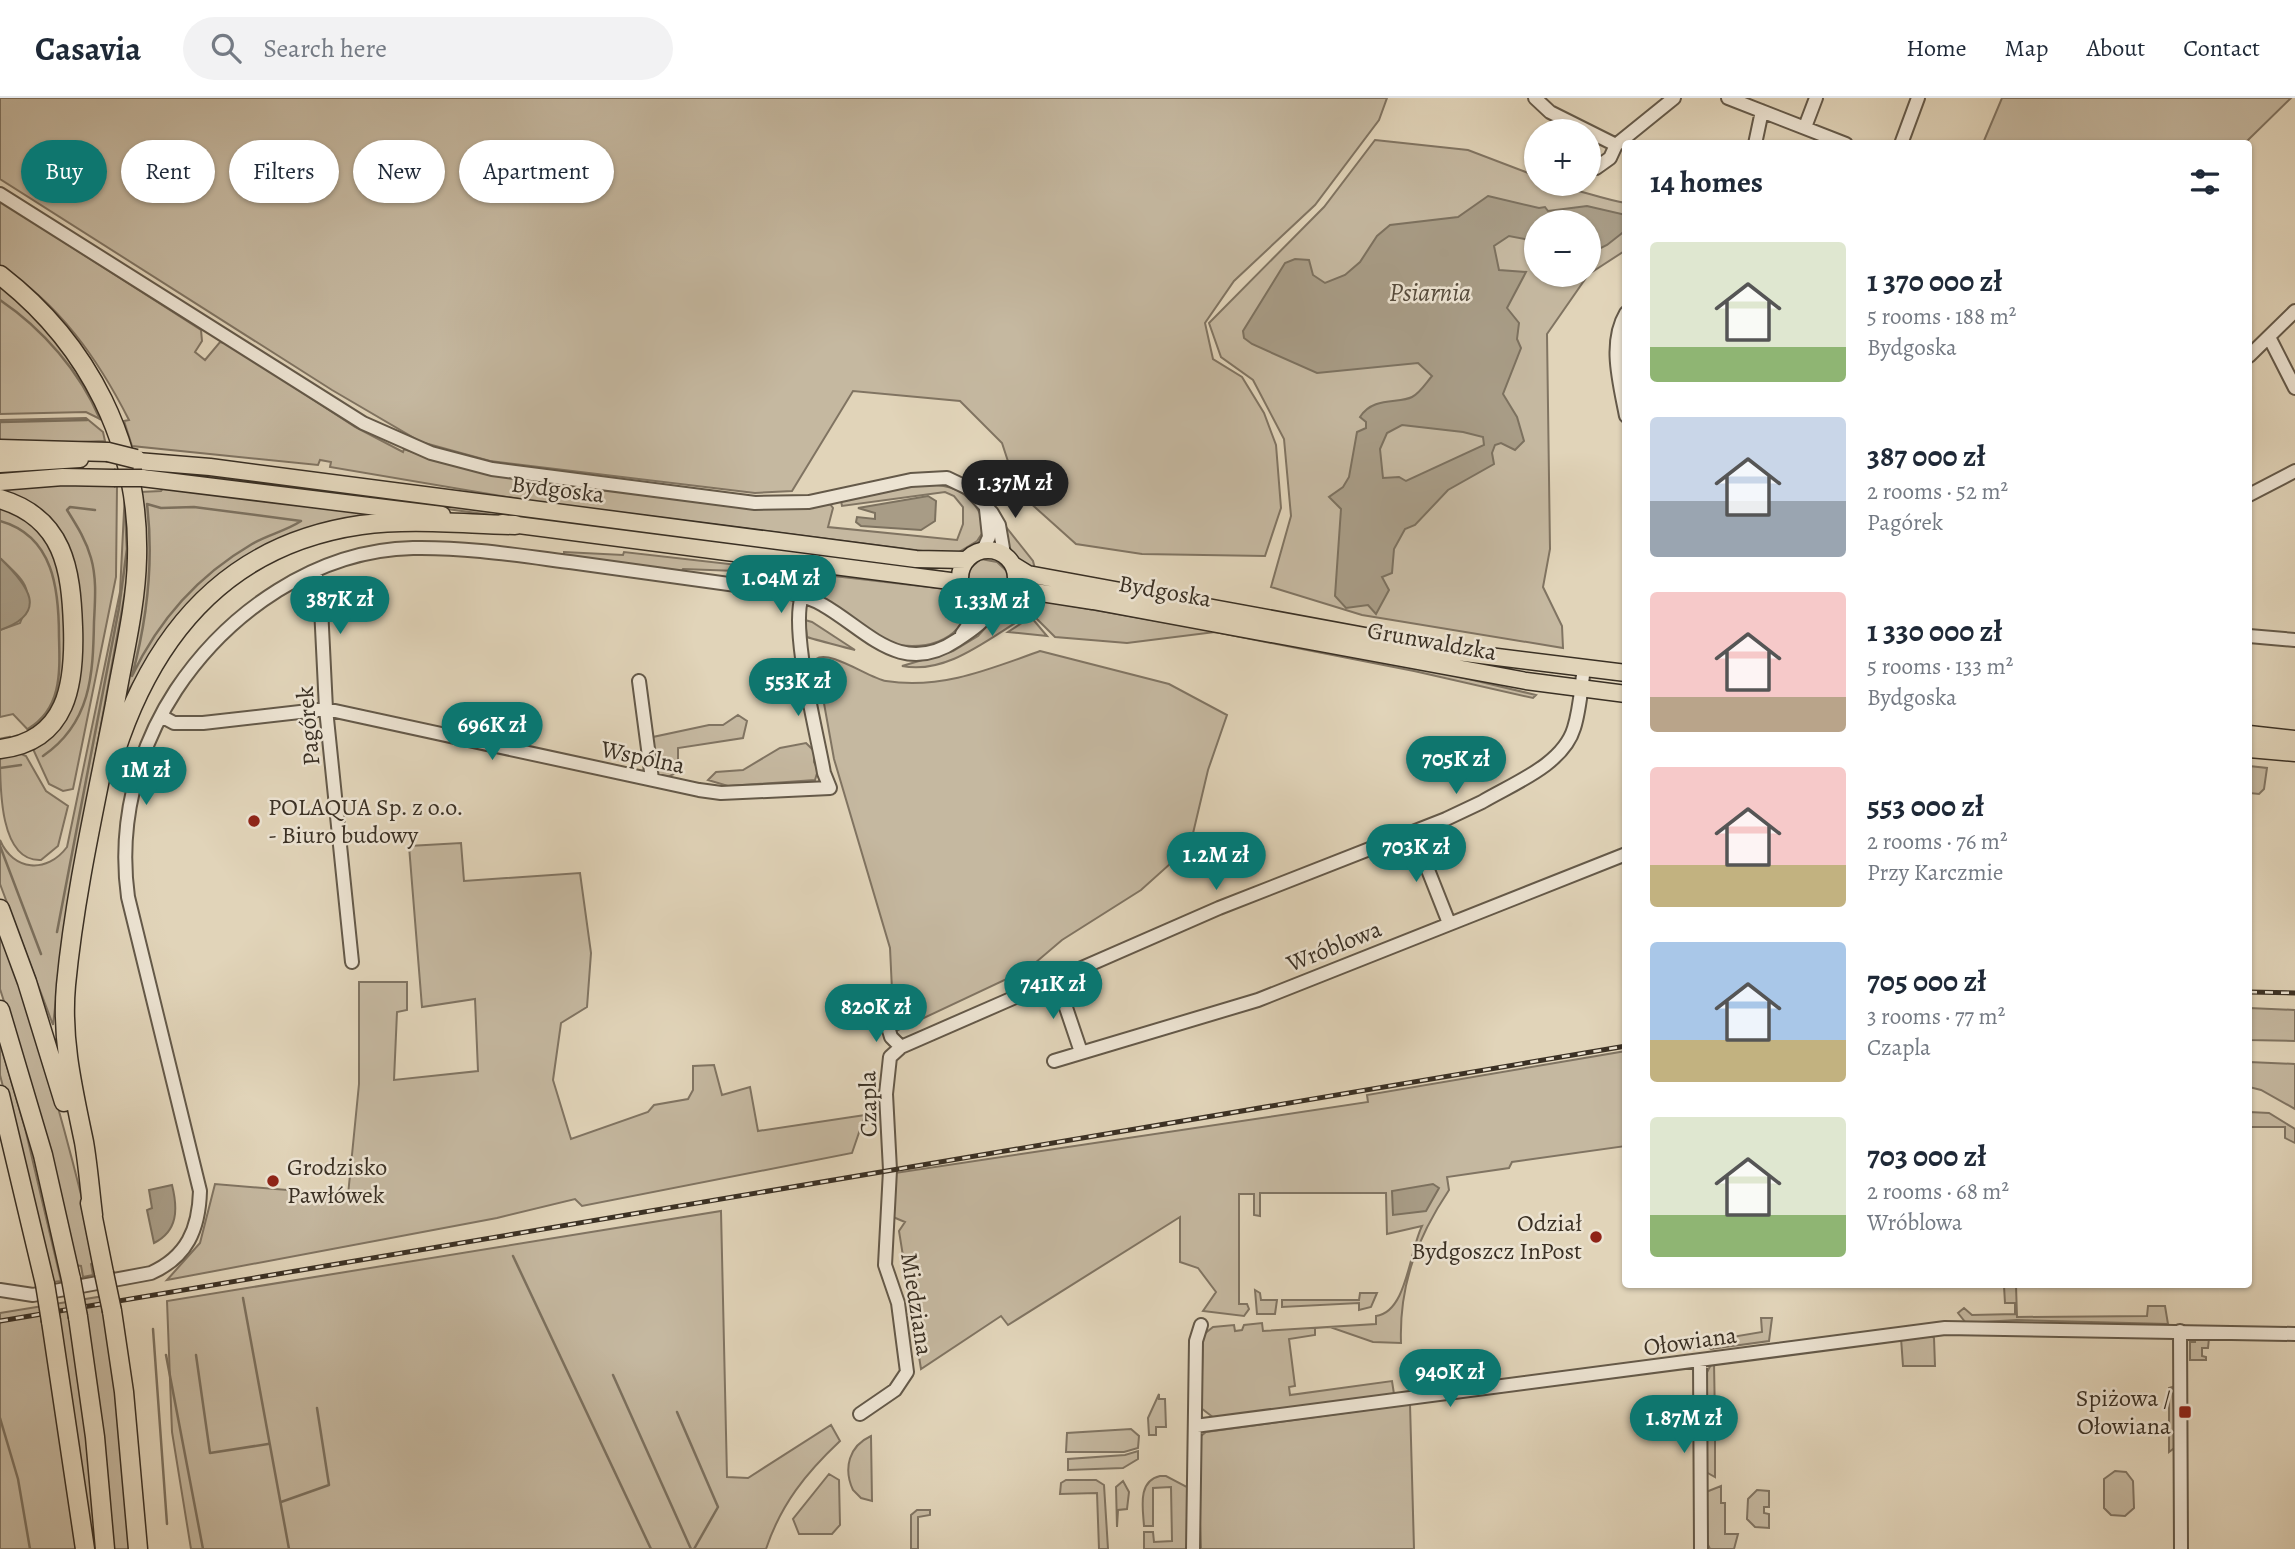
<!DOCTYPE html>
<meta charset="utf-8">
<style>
body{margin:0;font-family:Alegreya,serif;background:#f2f2f3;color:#1f2937;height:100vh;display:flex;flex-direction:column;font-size:26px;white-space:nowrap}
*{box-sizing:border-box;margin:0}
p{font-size:23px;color:#747a83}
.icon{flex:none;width:38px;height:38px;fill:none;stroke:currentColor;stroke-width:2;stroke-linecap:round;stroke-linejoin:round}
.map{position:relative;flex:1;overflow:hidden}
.details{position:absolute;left:1622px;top:42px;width:630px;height:1148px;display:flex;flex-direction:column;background:#fff;border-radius:7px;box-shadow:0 2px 5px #0004}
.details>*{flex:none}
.hud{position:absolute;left:21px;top:42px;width:665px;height:63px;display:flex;gap:14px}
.fabs{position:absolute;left:1524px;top:21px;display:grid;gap:14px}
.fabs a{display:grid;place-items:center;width:77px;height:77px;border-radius:50%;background:#fff;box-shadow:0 2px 5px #0004;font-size:35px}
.price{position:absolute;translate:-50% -60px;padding:0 16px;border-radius:24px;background:#0f766e;color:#fff;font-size:23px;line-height:46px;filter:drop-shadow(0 2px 4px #0008)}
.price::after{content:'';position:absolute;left:50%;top:42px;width:21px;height:16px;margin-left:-10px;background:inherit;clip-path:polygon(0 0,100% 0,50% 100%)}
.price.selected{background:#222;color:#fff}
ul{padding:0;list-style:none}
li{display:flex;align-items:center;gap:21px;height:175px;padding:0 28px}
li span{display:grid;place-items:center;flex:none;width:196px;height:140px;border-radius:7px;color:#555}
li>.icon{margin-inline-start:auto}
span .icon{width:84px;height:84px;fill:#fffc;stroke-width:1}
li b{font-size:30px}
h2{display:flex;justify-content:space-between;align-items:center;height:84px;padding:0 28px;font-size:30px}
.tag{padding:0 24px;border-radius:32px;background:#fff;box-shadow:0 2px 5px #0004;font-size:24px;line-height:63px}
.tag.selected{background:#0f766e;color:#fff}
header{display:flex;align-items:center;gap:42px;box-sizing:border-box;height:98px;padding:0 35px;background:#fff;border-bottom:2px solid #e0e1e3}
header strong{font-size:33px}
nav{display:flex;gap:38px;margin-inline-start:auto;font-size:24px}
.search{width:490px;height:63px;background:#f2f2f3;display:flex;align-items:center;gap:18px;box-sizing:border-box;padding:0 24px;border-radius:38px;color:#747a83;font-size:26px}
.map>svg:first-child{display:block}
.green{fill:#c5b8a0;stroke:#807462;stroke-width:2}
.water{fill:#a89c86;stroke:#7c715f;stroke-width:2;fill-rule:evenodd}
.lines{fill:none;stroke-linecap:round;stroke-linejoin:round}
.stream{stroke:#7c715f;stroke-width:2.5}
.minor-casing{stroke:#645949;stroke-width:16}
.major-casing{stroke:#3a3024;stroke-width:19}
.highway-casing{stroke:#3a3024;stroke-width:21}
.minor{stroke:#ece3d2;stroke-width:12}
.major{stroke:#e1d4b9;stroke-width:16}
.highway{stroke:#e1d4b9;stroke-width:18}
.rail-casing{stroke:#3a3024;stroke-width:5}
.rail{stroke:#ece3d2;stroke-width:2.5;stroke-dasharray:8;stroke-linecap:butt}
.major-bridge-casing{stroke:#3a3024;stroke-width:19;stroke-linecap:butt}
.highway-bridge-casing{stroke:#3a3024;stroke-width:21;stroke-linecap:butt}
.major-bridge{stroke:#e1d4b9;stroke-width:16}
.highway-bridge{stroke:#e1d4b9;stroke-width:18}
.poi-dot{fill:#8f2418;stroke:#ece3d2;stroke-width:2.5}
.labels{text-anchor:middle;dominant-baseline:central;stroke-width:5;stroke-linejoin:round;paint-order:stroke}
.street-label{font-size:24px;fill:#3a3024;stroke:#ece3d2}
.poi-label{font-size:24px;fill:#3a3024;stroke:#ece3d2;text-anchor:start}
.water-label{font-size:26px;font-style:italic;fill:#564b3c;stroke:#ece3d2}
</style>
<header>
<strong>Casavia</strong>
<div class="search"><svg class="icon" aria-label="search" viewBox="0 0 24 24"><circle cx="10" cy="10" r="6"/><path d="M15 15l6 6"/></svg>Search here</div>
<nav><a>Home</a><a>Map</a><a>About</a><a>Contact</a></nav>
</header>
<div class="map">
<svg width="2295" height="1451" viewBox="0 0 2295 1451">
<rect width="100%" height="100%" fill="#e1d4b9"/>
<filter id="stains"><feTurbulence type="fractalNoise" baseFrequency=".00286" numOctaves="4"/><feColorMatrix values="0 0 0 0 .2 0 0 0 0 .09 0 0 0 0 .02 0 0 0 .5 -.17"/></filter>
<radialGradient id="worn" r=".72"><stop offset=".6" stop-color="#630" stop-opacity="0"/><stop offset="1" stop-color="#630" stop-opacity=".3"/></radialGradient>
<!-- green -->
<path class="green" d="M0,0H1387L1379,22L1315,107L1234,183L1205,225L1213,261L1242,279L1264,315L1276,347L1281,410L1265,458L1142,456L1076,446L1018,394L1002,345L960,303L853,293L792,393L755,395L490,363L421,344L332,292L0,81Z
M2002,0H2291L2245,45H1983Z
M1375,42L1468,52L1536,78V86C1568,86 1595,100 1626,105V152L1589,176V124H1536V177H1588L1547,236L1550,451L1543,489L1562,528L1563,550L1362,517L1271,489L1291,418L1284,341L1253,282L1221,259L1209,225L1324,109Z
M0,103L201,232L202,243L195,254L205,262L220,244L228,246L355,329L403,354L404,351C468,375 534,382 602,391C679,401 753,414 830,406L833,410L828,429L957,442L963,426V409L954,398L945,394L842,408L841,403C891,392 970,361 985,431L977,443L954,457L537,404L330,369L331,364L320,362L318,367L132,348L124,323L129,322C98,261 59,205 0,168Z
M0,187L29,212L76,268L104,323L86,314L0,316Z
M86,320L103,334L105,343L0,347V322Z
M139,370L214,376L844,458L951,475L800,458Z
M68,386L117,388L116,479L73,691L63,693L49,686L33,651L62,622L73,466L4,397L5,390Z
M164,389L399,419L331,427L174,523L126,596L140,394L161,393Z
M125,393L129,472L64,831L53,927L0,786V742C13,773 47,776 67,749L120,494Z
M0,408C19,417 39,427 50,446C72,484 74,574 54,613C49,622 38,629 32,636L13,616L0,619V532L20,525C35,490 26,485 0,460Z
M999,420L1033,463L1035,471C1011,464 1005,442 999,420Z
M564,454L623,457L624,454L955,492L967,510C960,545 923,552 892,546L792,487L737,473L683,471L681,474L564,459Z
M981,461L997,464L1012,478C1011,494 997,504 982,495C977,492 973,486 968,483L969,471Z
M1031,502L1025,519C989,540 947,577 902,568L953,553L978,538L996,518Z
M1038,502L1418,569L1536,597L1533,600L1414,573L1215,534L1127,545L1055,539L1037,521Z
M1031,519L1047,538L1008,534Z
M805,522L812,524L855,552C851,551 809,540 807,539Z
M1040,553L1169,586L1227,617L1208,672L1190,748L1141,792L1062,842L1028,871L894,934L890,850L834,661L816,561C829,551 869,580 886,583C940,592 990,571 1040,553Z
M738,617L747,623L743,640L678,650V674L666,680L655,675L651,642L653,639L709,627H723Z
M806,645L814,653V664L818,672L815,682L728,688L708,682L716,674L743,672L780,650Z
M21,656L26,658L46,693L68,708L58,748L41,762C0,764 0,691 0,658Z
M2249,668L2267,670L2264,691L2259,696L2250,695L2249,709Z
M461,745L464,783L580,775L591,855L587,909L561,925L553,982L571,1041L648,1014L654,1007L688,1001L693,992V968L714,967L722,997L750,989L758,1033L865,1017L852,1055L582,1108L575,1101L497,1120L167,1182L200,1145L215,1086L348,1097L359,986V884H407V912L397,914L394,982L478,973L475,901L422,909L409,748Z
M0,830C41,938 71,1051 97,1163L91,1166L93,1177L83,1179L81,1168L74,1167L30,984L0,891Z
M2249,910L2295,912V943L2249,942Z
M0,945L25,1030L61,1183L53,1184L0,977Z
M1626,953V1048L1512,1064L1509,1070L1447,1079L1449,1092C1417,1140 1399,1187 1401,1245L1373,1244L1330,1229L1315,1230V1237L1289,1241L1295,1288L1289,1289L1290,1297L1392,1283L1394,1296L1214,1320L1201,1310L1203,1237L1213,1229L1234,1227L1235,1233L1242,1232L1244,1227L1262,1225L1263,1233L1376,1226V1218C1407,1214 1409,1154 1422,1128L1387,1136L1386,1095H1260V1118L1254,1117V1096H1239V1206H1247L1249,1211L1244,1218L1203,1213L1216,1194L1198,1170L1180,1164V1119L1008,1227L1001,1218L921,1271L899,1133L905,1124L893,1119L895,1075L1368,1004L1367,997Z
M2249,964L2295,966V1011L2261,992L2249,989Z
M2249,1014L2269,1015L2295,1031V1045L2285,1040V1029H2249V1040Z
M721,1113L727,1379L748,1380L831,1327L840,1343C806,1375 781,1406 766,1451H191L172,1334L167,1203Z
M2016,1187L2017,1219L2147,1218L2148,1208H2165L2168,1226L2017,1222L1966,1225L1958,1215L1964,1210L1972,1217L2015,1216V1205H2005L2004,1188Z
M1255,1192L1260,1195L1261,1202H1277L1275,1216H1257Z
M1360,1195H1377L1371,1209L1359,1212V1205L1282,1209V1202H1359Z
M116,1196L132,1451H0V1215Z
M1761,1220H1772L1769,1243L1711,1251L1702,1244L1762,1234Z
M1930,1237L1934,1240L1935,1268H1903L1901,1240Z
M2195,1240H2209L2208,1250H2202V1258L2206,1259V1262H2190V1244H2195Z
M1714,1264L1715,1322C1702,1310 1700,1276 1714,1264Z
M2172,1289L2177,1348L2169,1354V1290Z
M1159,1296V1301H1165L1166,1329H1156V1337H1149L1148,1320Z
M1410,1306L1414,1451H1201L1197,1351L1201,1338L1206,1334Z
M1713,1330H1723V1334L1715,1337V1379L1706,1374V1341Z
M1131,1331L1139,1338L1138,1350L1124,1354H1066L1067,1335Z
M871,1338L872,1403L861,1400L853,1392C843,1370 849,1348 871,1338Z
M1138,1353V1361L1123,1370L1068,1372V1361L1125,1357Z
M2115,1373L2126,1374L2133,1383L2134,1410L2125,1418L2111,1417L2104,1410V1381Z
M829,1376L839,1382L840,1427L832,1436H799L793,1421Z
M1160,1378H1166L1187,1389V1451H1144V1434H1153L1154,1444L1172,1443L1171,1389L1153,1390V1428H1144C1143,1411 1137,1383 1160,1378Z
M1066,1382H1096L1104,1387L1108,1451H1099L1097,1395L1060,1396L1061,1385Z
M1123,1383L1129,1394L1127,1411L1118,1412L1117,1429L1116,1389Z
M1721,1388V1405H1725V1436H1738L1734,1451H1710L1707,1445L1706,1394Z
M1757,1392L1769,1393V1409H1764V1415L1769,1416V1430L1755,1429L1747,1421L1748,1401Z
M930,1412V1417L918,1419V1451H911V1417L917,1412Z"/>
<!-- water -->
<path class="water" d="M1488,98L1539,110L1545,109L1548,113L1587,108L1626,117V132L1607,147L1589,156V124H1536V143L1509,138L1494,148L1499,172L1526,174L1507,210L1519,225L1517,241L1521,250L1503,296L1517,319L1524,343L1515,352L1501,345L1495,347L1492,355L1494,366L1448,392L1415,427L1405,431L1394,451L1392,475L1382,479L1389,492L1376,516L1368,507L1346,510L1335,498L1341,411L1329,399L1343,389L1349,379L1357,334L1366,330V324L1360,319C1373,298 1399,306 1412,299C1420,295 1426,285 1432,278L1418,265L1317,275L1252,246L1244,240L1243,233L1285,165L1295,161L1309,162L1313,177L1325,185L1345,177L1360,164L1377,138L1390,127L1458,119ZM1402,327L1463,334L1483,339L1484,347L1406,383L1399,379L1383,380L1380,351L1387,335Z
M928,398L936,403L935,423L921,432L861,428L856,424L857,419L875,421V415L858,410Z
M0,460C28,487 50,515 0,532Z
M1433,1086L1439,1090L1426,1113L1393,1117L1392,1093Z
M172,1087C178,1111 178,1133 154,1145L147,1112L152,1110L149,1092Z"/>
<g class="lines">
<!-- stream -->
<path class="stream" d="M0,202C43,231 80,274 100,321
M0,324L87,322
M147,406L161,410L194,409L301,423C286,433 267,437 252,446C199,477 158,523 132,578C147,522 154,464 147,406Z
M0,423C54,438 59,492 59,539C60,574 62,611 28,631
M0,641L10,639
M43,658C91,625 93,577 94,524C95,503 97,481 91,460C86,442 77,428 67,412L70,409L95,412
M0,670L21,667
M0,748L41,856
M57,834L119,510L127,451L125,412
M513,1158L651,1451
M243,1200L289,1451
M153,1231L167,1426
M166,1257L203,1451
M196,1257L210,1355L268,1346
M613,1277L691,1451
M677,1314L718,1409L694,1451
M0,1320L18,1381L30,1451
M281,1404L329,1387L317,1310"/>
<!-- minor casing -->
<g class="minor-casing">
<path id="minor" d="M1535,0L1550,14L1616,47
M1728,0L1846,46
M1805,29L1816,0
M1755,46L1762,13
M1901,46L1918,0
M1596,70L1610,60L1616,47L1674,0
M0,96L363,325L431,355L492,371L755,405L809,404L911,382L947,380L968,390L992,415L999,427L1004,456
M1626,215C1608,245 1620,286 1626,318
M2269,239L2295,290
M2249,258L2295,213
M2249,397L2295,373
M983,452L989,439L986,411
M314,473L320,489L326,611L352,864
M962,536L974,519L976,505
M2249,538L2295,542
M639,583L652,681
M161,618L174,625H203L326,611L699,692L721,695L830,690L824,675C817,634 790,533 802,498
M1413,734L1449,825
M1056,880L1081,954
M886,922L891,939L901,949
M1054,963L1258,902L1626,756
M0,1192L33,1197L151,1175C187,1159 199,1131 200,1093L128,799C118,727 136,653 176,592C228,514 316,452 413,450C468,449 522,458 577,465C647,474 717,484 787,494C799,497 812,500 823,507C867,532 901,580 957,542C975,530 983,524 997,507
M2180,1233L2181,1451
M1700,1262L1701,1451
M860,1316L895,1292L907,1274L898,1205L885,1167L890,1072L886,996L890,959L901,949L1219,810L1446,721L1482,704C1512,686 1563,667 1574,630C1580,611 1581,590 1584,570
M1195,1328L1945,1230L2295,1236
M1193,1451L1196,1243L1201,1227"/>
</g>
<!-- major casing -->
<g class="major-casing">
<path id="major" d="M137,363L210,369L916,461L966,462
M0,366L80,361
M142,380L442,417
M0,384L63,379L114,380
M502,425L950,483L963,492
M960 480a28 28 0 1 1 56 0a28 28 0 1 1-56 0Z
M1015,468L1028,476L1441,552L1626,575
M1007,501L1035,494L1093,503L1526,583L1626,596
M2249,636L2295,641
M2249,651L2295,655"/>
</g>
<!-- highway casing -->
<g class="highway-casing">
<path id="highway" d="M0,177C89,246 140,347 137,460C136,509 123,559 115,606C97,699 75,793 66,887C61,941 73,991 84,1044C88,1067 90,1093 93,1117
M0,351L108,354
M0,401C64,420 71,471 73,529C75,585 68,643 0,651
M115,655C154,534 229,446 361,427C411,420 464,426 515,427
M0,811L27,884L64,1004
M0,912L43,1057L71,1181
M0,997L45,1186
M90,1105L104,1175
M112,1213L124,1294L138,1451
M78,1219L95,1339L105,1451
M51,1223L85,1451"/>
</g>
<!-- minor -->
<use href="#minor" class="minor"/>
<!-- major -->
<use href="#major" class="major"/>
<!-- highway -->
<use href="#highway" class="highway"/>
<!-- rail casing -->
<g class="rail-casing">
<path id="rail" d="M2249,894L2295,895
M0,1223L1626,948"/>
</g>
<!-- rail -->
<use href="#rail" class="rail"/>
<!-- major-bridge casing -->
<g class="major-bridge-casing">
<path id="major-bridge" d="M114,380H142"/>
</g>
<!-- highway-bridge casing -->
<g class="highway-bridge-casing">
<path id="highway-bridge" d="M108,354L136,361
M104,1175L112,1213
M71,1181L78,1219
M45,1186L51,1223"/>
</g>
<!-- major-bridge -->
<use href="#major-bridge" class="major-bridge"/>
<!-- highway-bridge -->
<use href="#highway-bridge" class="highway-bridge"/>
</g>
<!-- markers -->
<g class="poi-dot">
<circle cx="254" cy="723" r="7"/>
<circle cx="273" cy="1083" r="7"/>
<circle cx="1596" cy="1139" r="7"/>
<rect x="2178" y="1307" width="14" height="14" rx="3.5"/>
</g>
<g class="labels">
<!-- street labels -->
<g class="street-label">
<text transform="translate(558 391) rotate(7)">Bydgoska</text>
<text transform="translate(1165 493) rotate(10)">Bydgoska</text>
<text transform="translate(1432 543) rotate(10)">Grunwaldzka</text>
<text transform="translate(308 628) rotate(-95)">Pagórek</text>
<text transform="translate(643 659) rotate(12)">Wspólna</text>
<text transform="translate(1334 848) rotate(-22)">Wróblowa</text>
<text transform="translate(868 1006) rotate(-91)">Czapla</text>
<text transform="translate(917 1206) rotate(81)">Miedziana</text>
<text transform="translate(1690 1243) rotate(-8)">Ołowiana</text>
</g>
<!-- poi labels -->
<g class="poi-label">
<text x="268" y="709">POLAQUA Sp. z o.o.<tspan x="268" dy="28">- Biuro budowy</tspan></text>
<text x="287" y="1069">Grodzisko<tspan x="287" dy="28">Pawłówek</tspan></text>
<text x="1582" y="1125" text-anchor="end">Odział<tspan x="1582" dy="28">Bydgoszcz InPost</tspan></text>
<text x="2171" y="1300" text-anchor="end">Spiżowa /<tspan x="2171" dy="28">Ołowiana</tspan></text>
</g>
<!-- water labels -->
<g class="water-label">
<text x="1430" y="194">Psiarnia</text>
</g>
</g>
<rect width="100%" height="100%" filter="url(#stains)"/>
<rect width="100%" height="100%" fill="url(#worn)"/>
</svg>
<div class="fabs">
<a>+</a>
<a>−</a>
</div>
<b class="price selected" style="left:1015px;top:422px">1.37M zł</b>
<b class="price" style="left:781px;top:517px">1.04M zł</b>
<b class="price" style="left:340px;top:538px">387K zł</b>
<b class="price" style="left:992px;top:540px">1.33M zł</b>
<b class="price" style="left:798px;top:620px">553K zł</b>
<b class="price" style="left:492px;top:664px">696K zł</b>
<b class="price" style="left:1456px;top:698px">705K zł</b>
<b class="price" style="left:146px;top:709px">1M zł</b>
<b class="price" style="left:1416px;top:786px">703K zł</b>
<b class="price" style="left:1216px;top:794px">1.2M zł</b>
<b class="price" style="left:1053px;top:923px">741K zł</b>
<b class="price" style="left:876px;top:946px">820K zł</b>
<b class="price" style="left:1450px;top:1311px">940K zł</b>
<b class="price" style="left:1684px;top:1357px">1.87M zł</b>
<div class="hud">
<a class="tag selected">Buy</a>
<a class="tag">Rent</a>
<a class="tag">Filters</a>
<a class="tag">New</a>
<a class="tag">Apartment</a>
</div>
<section class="details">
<h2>14 homes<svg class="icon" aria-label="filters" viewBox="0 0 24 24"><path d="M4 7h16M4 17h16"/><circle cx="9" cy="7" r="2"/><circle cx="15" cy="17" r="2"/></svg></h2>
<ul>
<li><span style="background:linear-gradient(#dfe7d0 75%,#8fb573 0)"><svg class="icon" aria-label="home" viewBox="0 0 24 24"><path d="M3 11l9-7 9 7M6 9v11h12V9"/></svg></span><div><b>1 370 000 zł</b><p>5 rooms · 188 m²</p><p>Bydgoska</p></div></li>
<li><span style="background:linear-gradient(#c9d6e8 60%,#9aa5b1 0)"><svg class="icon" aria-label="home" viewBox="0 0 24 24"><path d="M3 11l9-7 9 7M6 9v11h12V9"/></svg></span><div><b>387 000 zł</b><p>2 rooms · 52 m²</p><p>Pagórek</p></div></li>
<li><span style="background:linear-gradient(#f6c9c9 75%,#b9a48a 0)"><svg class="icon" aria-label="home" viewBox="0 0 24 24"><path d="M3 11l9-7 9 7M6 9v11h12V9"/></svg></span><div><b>1 330 000 zł</b><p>5 rooms · 133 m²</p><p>Bydgoska</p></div></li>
<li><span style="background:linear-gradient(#f6c9c9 70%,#c2b280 0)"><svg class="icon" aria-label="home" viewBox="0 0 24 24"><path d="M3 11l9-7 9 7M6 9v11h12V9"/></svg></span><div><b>553 000 zł</b><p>2 rooms · 76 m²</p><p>Przy Karczmie</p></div></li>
<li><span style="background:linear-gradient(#a9c7e8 70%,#c2b280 0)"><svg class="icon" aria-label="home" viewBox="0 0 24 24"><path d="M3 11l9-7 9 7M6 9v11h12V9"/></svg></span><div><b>705 000 zł</b><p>3 rooms · 77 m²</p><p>Czapla</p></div></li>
<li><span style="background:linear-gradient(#dfe7d0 70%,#8fb573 0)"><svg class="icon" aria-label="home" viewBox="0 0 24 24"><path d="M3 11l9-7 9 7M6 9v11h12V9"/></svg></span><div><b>703 000 zł</b><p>2 rooms · 68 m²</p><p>Wróblowa</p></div></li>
</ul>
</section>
</div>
